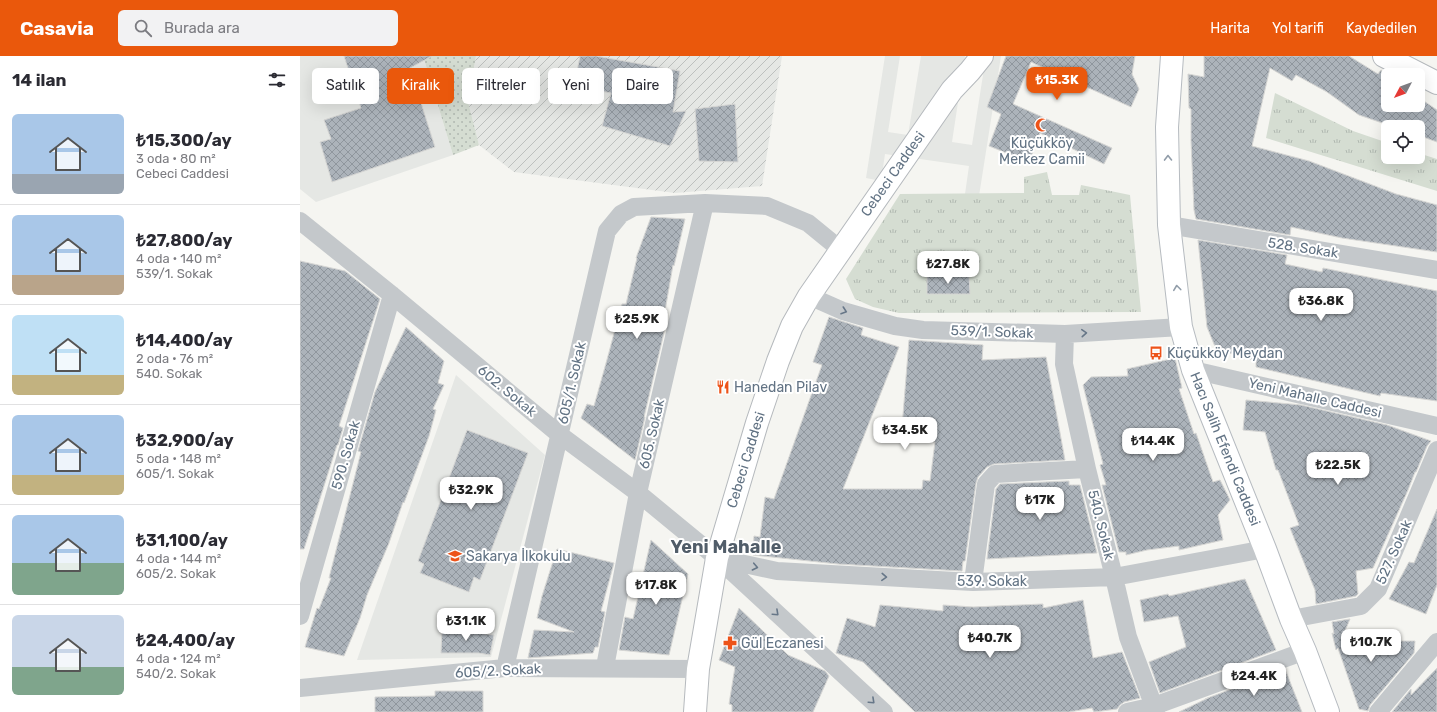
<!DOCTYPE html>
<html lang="tr">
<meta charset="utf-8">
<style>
body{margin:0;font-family:Rubik,sans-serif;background:#f2f2f3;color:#2b2b33;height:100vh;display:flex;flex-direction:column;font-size:15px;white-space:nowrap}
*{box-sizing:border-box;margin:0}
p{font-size:13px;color:#7c7c81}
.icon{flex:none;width:22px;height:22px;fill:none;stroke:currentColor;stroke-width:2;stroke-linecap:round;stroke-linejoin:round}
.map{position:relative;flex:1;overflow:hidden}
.sheet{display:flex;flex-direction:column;background:#fff;width:300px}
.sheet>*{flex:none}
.banner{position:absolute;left:12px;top:12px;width:380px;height:36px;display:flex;gap:8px}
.needle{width:26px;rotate:229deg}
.fabs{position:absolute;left:1081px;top:12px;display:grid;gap:8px}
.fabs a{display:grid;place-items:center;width:44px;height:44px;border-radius:6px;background:#fff;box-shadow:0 4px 16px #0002;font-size:20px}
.price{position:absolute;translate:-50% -34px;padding:0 9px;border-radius:8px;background:#fff;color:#222;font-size:13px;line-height:26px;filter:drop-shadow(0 1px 2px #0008)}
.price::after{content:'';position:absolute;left:50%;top:24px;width:12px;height:9px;margin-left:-6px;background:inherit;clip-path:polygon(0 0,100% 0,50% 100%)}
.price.active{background:#ea580c;color:#fff}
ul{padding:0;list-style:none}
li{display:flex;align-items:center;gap:12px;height:100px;padding:0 12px}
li+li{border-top:1px solid #e1e1e2}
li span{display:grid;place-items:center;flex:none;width:112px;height:80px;border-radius:6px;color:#555}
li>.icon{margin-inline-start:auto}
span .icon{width:48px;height:48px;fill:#fffc;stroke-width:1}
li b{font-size:17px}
h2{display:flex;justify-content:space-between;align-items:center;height:48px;padding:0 12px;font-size:17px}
.pill{padding:0 14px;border-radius:6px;background:#fff;box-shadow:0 4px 16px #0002;font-size:14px;line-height:36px}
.pill.active{background:#ea580c;color:#fff}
header{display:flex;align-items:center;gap:24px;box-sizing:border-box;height:56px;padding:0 20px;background:#ea580c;color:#fff}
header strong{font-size:19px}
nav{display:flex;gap:22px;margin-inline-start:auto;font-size:14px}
.search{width:280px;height:36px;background:#f2f2f3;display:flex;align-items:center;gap:10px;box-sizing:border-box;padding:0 14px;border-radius:6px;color:#7c7c81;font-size:15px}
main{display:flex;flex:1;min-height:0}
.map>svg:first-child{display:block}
.built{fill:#e5e7e4}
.industrial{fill:url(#industrial-furrows)}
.grass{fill:url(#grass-dots)}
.park{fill:url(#park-tufts)}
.building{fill:url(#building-cross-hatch);stroke:#d6d6d4}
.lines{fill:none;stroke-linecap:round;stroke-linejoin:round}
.secondary-casing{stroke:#b6bbc0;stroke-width:24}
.primary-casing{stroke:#b5b9bd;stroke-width:24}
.minor{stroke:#c4c8cb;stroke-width:18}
.secondary{stroke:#fff;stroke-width:22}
.primary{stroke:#fff;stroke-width:22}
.oneway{stroke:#919da9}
.oneway2{stroke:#677788}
.labels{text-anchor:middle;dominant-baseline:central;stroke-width:4;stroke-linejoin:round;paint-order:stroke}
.poi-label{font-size:14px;fill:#627384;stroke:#fff;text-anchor:start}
.street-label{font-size:14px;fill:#627384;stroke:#fff}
.district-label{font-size:18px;font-weight:bold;fill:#515d69;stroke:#fff}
</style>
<header>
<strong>Casavia</strong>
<div class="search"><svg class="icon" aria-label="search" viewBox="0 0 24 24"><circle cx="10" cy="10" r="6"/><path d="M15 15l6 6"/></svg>Burada ara</div>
<nav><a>Harita</a><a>Yol tarifi</a><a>Kaydedilen</a></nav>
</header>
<main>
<section class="sheet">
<h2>14 ilan<svg class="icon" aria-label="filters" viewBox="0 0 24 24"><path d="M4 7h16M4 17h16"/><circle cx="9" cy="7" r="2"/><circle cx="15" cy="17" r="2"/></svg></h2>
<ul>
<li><span style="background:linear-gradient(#a9c7e8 75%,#9aa5b1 0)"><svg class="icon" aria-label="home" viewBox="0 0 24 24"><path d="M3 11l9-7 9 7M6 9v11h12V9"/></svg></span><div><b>₺15,300/ay</b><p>3 oda · 80 m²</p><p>Cebeci Caddesi</p></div></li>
<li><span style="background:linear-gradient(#a9c7e8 75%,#b9a48a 0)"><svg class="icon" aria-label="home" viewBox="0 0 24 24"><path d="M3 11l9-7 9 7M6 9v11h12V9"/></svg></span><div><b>₺27,800/ay</b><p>4 oda · 140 m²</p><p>539/1. Sokak</p></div></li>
<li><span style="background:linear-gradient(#bfe0f5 75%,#c2b280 0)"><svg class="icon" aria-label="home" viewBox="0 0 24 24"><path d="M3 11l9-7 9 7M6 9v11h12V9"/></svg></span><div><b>₺14,400/ay</b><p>2 oda · 76 m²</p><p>540. Sokak</p></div></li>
<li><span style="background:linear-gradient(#a9c7e8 75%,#c2b280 0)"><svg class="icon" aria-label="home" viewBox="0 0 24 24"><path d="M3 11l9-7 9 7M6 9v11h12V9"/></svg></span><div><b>₺32,900/ay</b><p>5 oda · 148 m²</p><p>605/1. Sokak</p></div></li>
<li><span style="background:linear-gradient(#a9c7e8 60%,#7fa58c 0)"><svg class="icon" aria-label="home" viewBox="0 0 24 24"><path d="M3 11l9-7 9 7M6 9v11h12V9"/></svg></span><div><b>₺31,100/ay</b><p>4 oda · 144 m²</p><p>605/2. Sokak</p></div></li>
<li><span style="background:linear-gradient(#c9d6e8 65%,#7fa58c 0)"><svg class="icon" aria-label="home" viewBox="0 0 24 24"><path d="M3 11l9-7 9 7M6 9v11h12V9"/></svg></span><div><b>₺24,400/ay</b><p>4 oda · 124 m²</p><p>540/2. Sokak</p></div></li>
</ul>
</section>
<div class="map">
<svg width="1137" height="656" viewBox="0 0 1137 656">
<defs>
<pattern id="industrial-furrows" width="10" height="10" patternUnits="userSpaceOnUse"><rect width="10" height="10" fill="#e5e7e4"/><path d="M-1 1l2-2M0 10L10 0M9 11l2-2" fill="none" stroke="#bdc0be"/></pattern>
<pattern id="grass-dots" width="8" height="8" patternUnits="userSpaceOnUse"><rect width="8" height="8" fill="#d5ddd2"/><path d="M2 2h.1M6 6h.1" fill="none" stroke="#b0b8b0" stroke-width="1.8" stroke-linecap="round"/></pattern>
<pattern id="park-tufts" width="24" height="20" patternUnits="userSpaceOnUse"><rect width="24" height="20" fill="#d5ddd2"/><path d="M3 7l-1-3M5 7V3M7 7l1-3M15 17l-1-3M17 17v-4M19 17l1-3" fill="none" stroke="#b0b8b0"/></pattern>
<pattern id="building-cross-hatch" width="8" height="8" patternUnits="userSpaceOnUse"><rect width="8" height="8" fill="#acb3ba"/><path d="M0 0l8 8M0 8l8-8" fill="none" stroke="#8f969d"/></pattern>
</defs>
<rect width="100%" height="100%" fill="#f5f5f1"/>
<!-- built -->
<path class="built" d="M0,0H123L153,99L16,146L0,133Z
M585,0H600L588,76L608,79L621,0H665L652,86L672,89L686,0H701L679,140L665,138L669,110L585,98L581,125L566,122Z
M156,319L245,399L191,601L57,604Z"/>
<!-- industrial -->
<path class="industrial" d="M176,0H482L462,130L375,137L214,116L179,89L168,47Z"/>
<!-- grass -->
<path class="grass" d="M123,0H176L168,46L179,89L153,99Z"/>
<!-- park -->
<path class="park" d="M975,37L1053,75L1088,87V101H1118V97L1137,103V135L966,82Z
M747,116L752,139H779L781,129L830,139L841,256L599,257L573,251L555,243L546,223L600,138L724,137V121Z"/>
<!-- building -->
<path class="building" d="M44,0H132L110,12L135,91L32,126L20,86L31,83L24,64L61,52Z
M280,0H296L380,15L373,56L386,55L370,90L302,70L311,37L274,30Z
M706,0H835L832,18L839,33L831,51L731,6L713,48L812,92L804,108L740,77L729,106L689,90L701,58L687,51Z
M904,0H1049L1078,18L1081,14L1088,19V49H1118V41L1137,54V86L1118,79V71H1094L1059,59L1027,36L996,19L992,25L970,12L952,90L1009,105L1096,138L1137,149V196L1042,182L991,171L990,179L896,163L894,154L891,85V53L889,52L888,18L904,21Z
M435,48L438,106L399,105L395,53Z
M351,161L385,163L374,210L373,209L365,255L367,256L363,281L344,361H345L335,404L281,362L287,348L294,350L308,300L317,266L319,267L322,248H326L337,202H336Z
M898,184L987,199L985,208L1022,216L1023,212L1137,235V345L1081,337L1080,340L956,311V305L916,293L907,271Z
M0,205L45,215L80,243L39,370L43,372L38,389H37L4,493H0Z
M669,219L670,238H627V220Z
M529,261L563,272L561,279L599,291L543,433H622L623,424L630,425L635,386L601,384L609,284L683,289L682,304L746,301L765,404L694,408L687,411L678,421L676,427L665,505H663L662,515L538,508L453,499L454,480L460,481L465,441L474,443L522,309L513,306Z
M106,271L144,305L138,327L144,329L133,353L136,354L129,380L104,447L103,446L89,487L67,539L60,562L44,600L5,591L17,552L19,553L31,522H29L61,396L58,395L75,336Z
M875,302L882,332L879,333L894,378L896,377L913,426L920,424L930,444L918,459L923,484L879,494V490L847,494L826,499V496H819L802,429H806L800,409L803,408L783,329L791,321L828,320L827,313Z
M946,344L1001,349L1087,369L1131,385L1127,390L1116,416H1115L1108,434L1073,512L1056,515L1058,538L1056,540L1016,548L1015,534L990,472L999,469L978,414H976L965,376L943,374Z
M167,374L228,397L180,524L174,521L169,536L120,517L124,508L118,505Z
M769,425V429H780L797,497L687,503L696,433L700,428Z
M1137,453V529L1126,558L1089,543L1109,506L1114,507Z
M351,484L388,518L369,599L319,594L325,561L333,563Z
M257,493L314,507L301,555L305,556L298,591H295L293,597L228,602L234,574L274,576L237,562L242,540Z
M945,523L976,594L860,637L849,606L886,591L878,560L844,566L840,544L868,538L869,540Z
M783,544L793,602L822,596L840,642L824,646L820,649L817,653L794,656L792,652L769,656H615L563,606L536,597L547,562L575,571L580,549L643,555V549L673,551L743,548V552Z
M439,552L488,599L525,615L529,620L513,656H432V649L429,648L435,611L419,604Z
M1050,563L1042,582L1063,592L1068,583L1098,585H1115L1114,597L1070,649L1068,655L1059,653L1038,592L1036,594L1032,577L1034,578L1032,566Z
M142,573L179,575V577L194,579L190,599L179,597H141Z
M1137,612V656H1092L1111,633V639Z
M985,613L1002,656H879L908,642L905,643Z
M135,635H183V656H75V641L135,640Z"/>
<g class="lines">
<!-- secondary casing -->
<g class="secondary-casing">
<path id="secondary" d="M872,0L867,71L869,169L881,271L893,314L965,493L991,563L1005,595L1028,656"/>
</g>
<!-- primary casing -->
<g class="primary-casing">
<path id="primary" d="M1084,0L1137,27
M395,656L398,613L417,502L457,367L478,305L492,270L509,240L652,34L670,15L682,0"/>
</g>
<!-- minor -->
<path class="minor" d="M0,165L92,239L260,379L338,437L417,502L584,656
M869,169L1137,214
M509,240L543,255L595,270L623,274L765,278L881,271
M765,278L764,308L787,413L814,521L828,581L856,656
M893,314L1137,370
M417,502L477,515L673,526L814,521L965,493
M673,526L686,428L695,418L787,413
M0,560L92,239
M991,563L1061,550L1078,533L1137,394
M305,611L338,437L405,147
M205,612L307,175L321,158L334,151L405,147L467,150L508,167L541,194
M0,632L205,612L398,613
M827,656L854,650L1005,595
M1078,656L1137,586"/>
<!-- secondary -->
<use href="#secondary" class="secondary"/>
<!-- primary -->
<use href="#primary" class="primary"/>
</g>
<!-- one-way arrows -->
<defs><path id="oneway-chevron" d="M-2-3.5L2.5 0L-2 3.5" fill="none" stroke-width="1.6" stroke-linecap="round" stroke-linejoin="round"/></defs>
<g class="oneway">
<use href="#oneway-chevron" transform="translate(868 102) rotate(-91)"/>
<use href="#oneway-chevron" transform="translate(877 232) rotate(-97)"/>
</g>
<g class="oneway2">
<use href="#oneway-chevron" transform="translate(544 255) rotate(19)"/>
<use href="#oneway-chevron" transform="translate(784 277) rotate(-4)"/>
<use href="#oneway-chevron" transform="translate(455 511) rotate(12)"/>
<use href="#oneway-chevron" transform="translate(584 521) rotate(3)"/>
<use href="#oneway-chevron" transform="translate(476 557) rotate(43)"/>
<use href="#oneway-chevron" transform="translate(572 645) rotate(43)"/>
</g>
<!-- icons -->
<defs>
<g id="mosque-bare" transform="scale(1.08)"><path d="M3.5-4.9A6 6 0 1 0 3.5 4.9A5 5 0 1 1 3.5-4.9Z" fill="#ed5319" stroke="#fff" stroke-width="2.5" paint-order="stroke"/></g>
<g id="bus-bare" transform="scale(1.08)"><path d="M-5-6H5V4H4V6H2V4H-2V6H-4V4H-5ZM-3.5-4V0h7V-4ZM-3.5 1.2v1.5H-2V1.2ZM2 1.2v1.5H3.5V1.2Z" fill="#ed5319" stroke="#fff" stroke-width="2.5" paint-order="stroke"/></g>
<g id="restaurant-bare" transform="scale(1.08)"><path d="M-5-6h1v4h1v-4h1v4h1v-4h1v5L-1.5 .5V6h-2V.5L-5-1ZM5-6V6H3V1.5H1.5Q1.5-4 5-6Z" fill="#ed5319" stroke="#fff" stroke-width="2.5" paint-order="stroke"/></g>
<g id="school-bare" transform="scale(1.08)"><path d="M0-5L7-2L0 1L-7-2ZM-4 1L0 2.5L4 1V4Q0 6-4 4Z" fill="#ed5319" stroke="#fff" stroke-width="2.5" paint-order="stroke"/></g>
<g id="pharmacy-bare" transform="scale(1.08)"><path d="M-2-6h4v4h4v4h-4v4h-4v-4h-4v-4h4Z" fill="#ed5319" stroke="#fff" stroke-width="2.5" paint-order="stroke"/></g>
</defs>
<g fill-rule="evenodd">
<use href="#mosque-bare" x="742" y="69"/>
<use href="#bus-bare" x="856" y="297"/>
<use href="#restaurant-bare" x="423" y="331"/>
<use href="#school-bare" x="155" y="500"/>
<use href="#pharmacy-bare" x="430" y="587"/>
</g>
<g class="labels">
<!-- poi labels -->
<g class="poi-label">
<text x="742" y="87" text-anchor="middle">Küçükköy<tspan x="742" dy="16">Merkez Camii</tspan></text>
<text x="867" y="297">Küçükköy Meydan</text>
<text x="434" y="331">Hanedan Pilav</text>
<text x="166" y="500">Sakarya İlkokulu</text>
<text x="441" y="587">Gül Eczanesi</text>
</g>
<!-- street labels -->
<g class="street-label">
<text transform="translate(593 118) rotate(-55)">Cebeci Caddesi</text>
<text transform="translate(1003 192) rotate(9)">528. Sokak</text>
<text transform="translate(692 276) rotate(2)">539/1. Sokak</text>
<text transform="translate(272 327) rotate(-77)">605/1. Sokak</text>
<text transform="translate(207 335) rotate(40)">602. Sokak</text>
<text transform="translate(1015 342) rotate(13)">Yeni Mahalle Caddesi</text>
<text transform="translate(352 378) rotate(-77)">605. Sokak</text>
<text transform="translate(925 393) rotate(68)">Hacı Salih Efendi Caddesi</text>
<text transform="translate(46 399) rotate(-74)">590. Sokak</text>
<text transform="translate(446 404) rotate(-73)">Cebeci Caddesi</text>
<text transform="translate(801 469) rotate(76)">540. Sokak</text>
<text transform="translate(1094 496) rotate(-66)">527. Sokak</text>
<text x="692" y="525">539. Sokak</text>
<text transform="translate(198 615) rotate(-3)">605/2. Sokak</text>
</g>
<!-- district labels -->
<g class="district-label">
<text x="426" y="491">Yeni Mahalle</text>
</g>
</g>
</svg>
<div class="fabs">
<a><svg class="needle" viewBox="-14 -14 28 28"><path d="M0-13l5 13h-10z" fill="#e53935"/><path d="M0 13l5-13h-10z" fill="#7c7c81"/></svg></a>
<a><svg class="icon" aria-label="locate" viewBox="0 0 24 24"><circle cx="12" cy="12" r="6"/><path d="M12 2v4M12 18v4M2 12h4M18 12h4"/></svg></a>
</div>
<b class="price active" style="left:757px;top:45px">₺15.3K</b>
<b class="price" style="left:648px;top:229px">₺27.8K</b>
<b class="price" style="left:1021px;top:266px">₺36.8K</b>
<b class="price" style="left:337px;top:284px">₺25.9K</b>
<b class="price" style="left:605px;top:395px">₺34.5K</b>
<b class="price" style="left:853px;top:406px">₺14.4K</b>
<b class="price" style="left:1038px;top:430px">₺22.5K</b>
<b class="price" style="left:171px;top:455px">₺32.9K</b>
<b class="price" style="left:740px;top:465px">₺17K</b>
<b class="price" style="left:356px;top:550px">₺17.8K</b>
<b class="price" style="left:166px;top:586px">₺31.1K</b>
<b class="price" style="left:690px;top:603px">₺40.7K</b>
<b class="price" style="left:1071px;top:607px">₺10.7K</b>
<b class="price" style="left:954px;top:641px">₺24.4K</b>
<div class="banner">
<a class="pill">Satılık</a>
<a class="pill active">Kiralık</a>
<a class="pill">Filtreler</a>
<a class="pill">Yeni</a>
<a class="pill">Daire</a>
</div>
</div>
</main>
